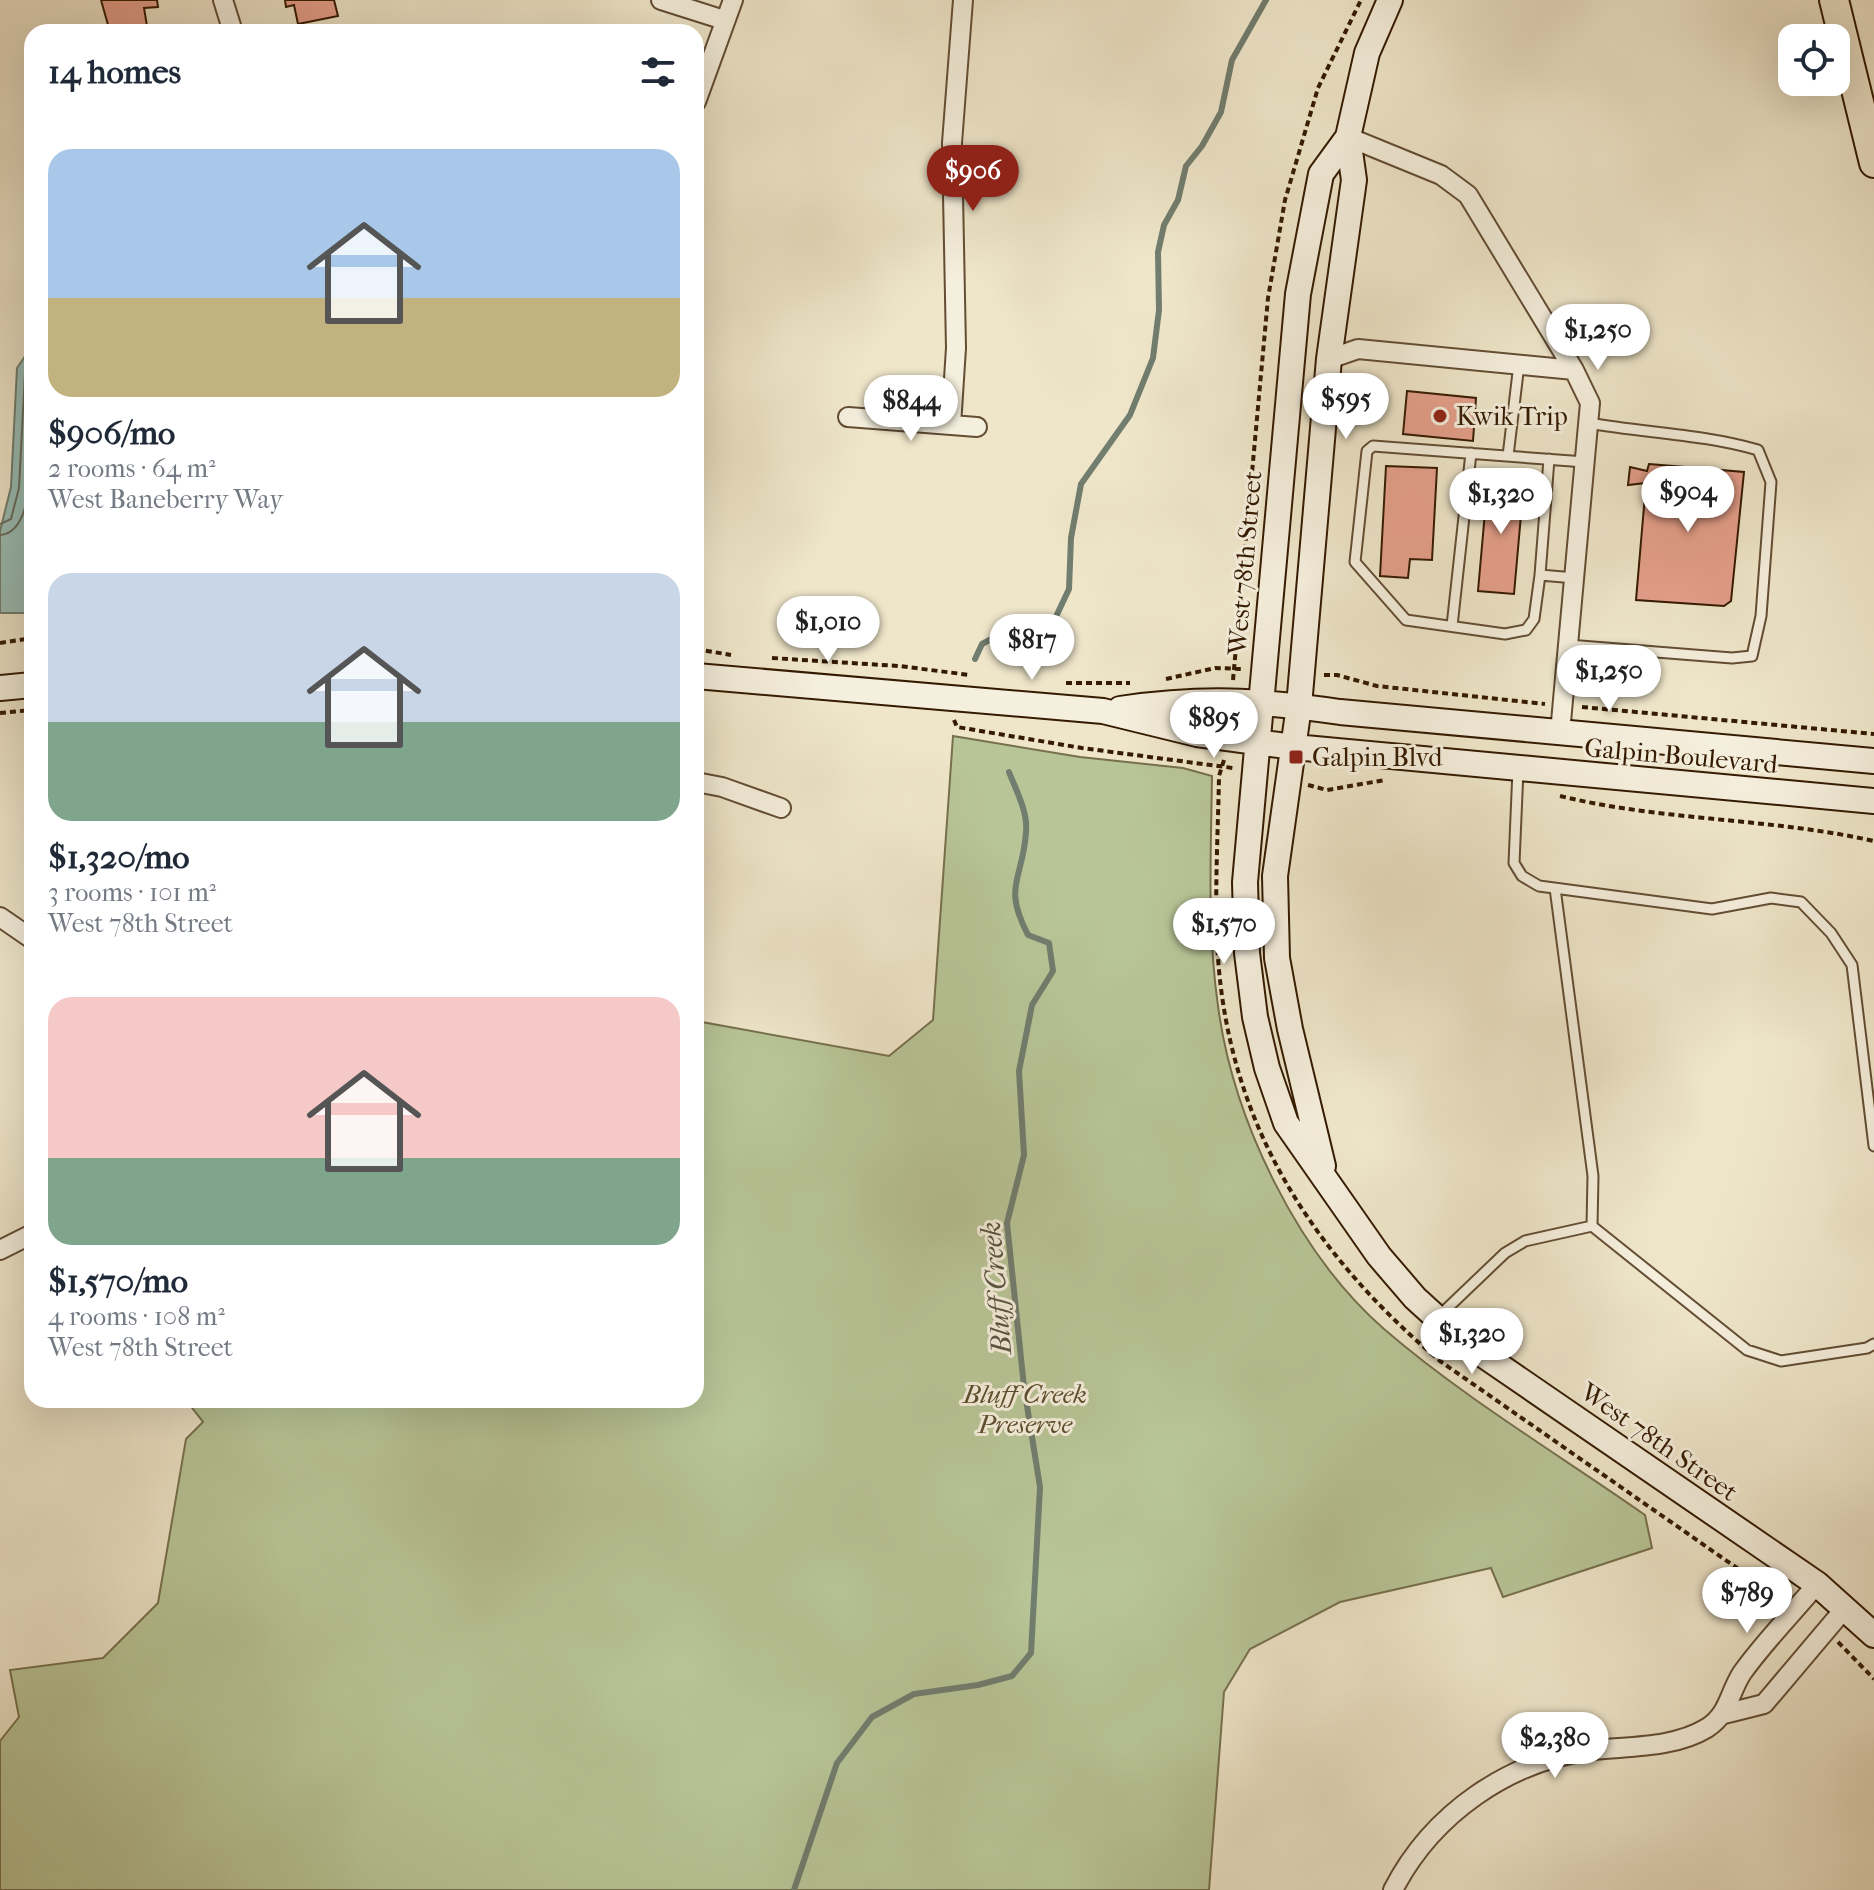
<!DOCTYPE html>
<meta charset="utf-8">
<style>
body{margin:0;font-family:"IM FELL French Canon",serif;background:#f6f6f7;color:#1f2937;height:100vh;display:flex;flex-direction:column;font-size:30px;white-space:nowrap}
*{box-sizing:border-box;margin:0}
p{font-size:26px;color:#747a83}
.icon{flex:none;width:44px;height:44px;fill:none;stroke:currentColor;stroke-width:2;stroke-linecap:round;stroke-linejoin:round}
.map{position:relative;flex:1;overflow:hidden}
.side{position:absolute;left:24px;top:24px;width:680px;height:1384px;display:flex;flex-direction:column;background:#fff;border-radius:24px;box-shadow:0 8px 32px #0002}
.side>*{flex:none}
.buttons{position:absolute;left:1778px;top:24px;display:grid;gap:16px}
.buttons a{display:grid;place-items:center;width:72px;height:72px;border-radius:16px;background:#fff;box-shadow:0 8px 32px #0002;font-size:40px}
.price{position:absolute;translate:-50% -68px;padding:0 18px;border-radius:28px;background:#fff;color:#222;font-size:26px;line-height:52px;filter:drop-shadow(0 2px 4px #0008)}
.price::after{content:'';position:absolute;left:50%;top:48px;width:24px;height:18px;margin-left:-12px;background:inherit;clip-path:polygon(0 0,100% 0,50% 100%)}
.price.active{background:#8f2418;color:#fff}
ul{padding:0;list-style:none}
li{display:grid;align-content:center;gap:16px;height:424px;padding:0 24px}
li span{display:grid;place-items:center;height:248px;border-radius:24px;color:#555}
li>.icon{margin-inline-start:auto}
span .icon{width:144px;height:144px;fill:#fffc;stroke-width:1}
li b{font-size:34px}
h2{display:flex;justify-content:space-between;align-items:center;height:96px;padding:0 24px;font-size:34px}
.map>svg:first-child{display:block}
.green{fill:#b8c597;stroke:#76704c;stroke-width:2}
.water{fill:#9abfb7;stroke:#717d6e;stroke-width:2}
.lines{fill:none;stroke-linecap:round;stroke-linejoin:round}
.shore{stroke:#676c5c;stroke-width:2}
.stream{stroke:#717d6e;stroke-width:6}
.building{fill:#e59f8b;stroke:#341a01;stroke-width:2}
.lane-casing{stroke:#634d33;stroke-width:13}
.street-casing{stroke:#634d33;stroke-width:22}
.secondary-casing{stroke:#341a01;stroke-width:28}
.primary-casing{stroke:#341a01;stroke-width:32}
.path{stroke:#341a01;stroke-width:4;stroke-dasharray:6 4;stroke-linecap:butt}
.lane{stroke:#f5efdd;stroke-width:9}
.street{stroke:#f5efdd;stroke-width:18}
.secondary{stroke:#f5efdd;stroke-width:24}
.primary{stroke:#efe6ca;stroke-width:28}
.poi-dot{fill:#8f2418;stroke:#f5efdd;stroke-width:3}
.labels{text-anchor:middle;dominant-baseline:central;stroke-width:6;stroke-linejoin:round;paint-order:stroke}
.poi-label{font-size:26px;fill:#341a01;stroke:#f5efdd;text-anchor:start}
.street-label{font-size:26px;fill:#341a01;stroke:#f5efdd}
.park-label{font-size:26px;font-style:italic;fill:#5c4d2e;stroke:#f5efdd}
.water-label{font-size:28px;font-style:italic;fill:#585441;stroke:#f5efdd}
</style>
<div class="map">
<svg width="1874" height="1890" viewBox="0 0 1874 1890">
<rect width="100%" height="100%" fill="#efe6ca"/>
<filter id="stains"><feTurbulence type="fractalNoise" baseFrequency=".0025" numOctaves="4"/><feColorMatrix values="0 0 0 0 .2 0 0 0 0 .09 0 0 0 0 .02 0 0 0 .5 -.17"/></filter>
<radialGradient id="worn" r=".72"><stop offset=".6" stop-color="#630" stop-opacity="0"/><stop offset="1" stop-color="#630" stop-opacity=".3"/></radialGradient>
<!-- green -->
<path class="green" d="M953,736L1080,757L1183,768L1212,776C1211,852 1207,929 1218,1006C1233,1119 1297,1253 1384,1329C1464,1398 1558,1454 1645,1515L1652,1548L1503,1597L1491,1568L1340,1602L1250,1649L1224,1692L1209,1890H0V1741L19,1717L10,1670L103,1658L158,1603L186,1439L203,1422L186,1400H696V1021L889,1056L933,1020Z"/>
<!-- water -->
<path class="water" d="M32,346V613H0V531L11,487L17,368Z"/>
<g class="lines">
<!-- shore -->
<path class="shore" d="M0,524L11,519L19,488L25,372L32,360
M0,535C35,533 31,454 32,428"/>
<!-- stream -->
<path class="stream" d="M975,659L982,644L999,635L1034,634L1053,623L1069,589L1071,538L1081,484L1130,415L1153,358L1159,310L1158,252L1164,225L1178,200L1186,166L1202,146L1221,112L1232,60L1266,0
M794,1890L837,1763L872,1717L914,1694L978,1685L1012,1676L1031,1653L1040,1487L1024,1387L1007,1223L1024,1155L1019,1071L1032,1005L1053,971L1049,943L1028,935C1002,885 1023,880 1026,832C1028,812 1016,790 1009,772"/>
</g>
<!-- building -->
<path class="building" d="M101,0H157L158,7L144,8L148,32H110Z
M285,0H334L338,16L298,24L294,5L286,7Z
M1407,391L1476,398L1473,441L1403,434Z
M1649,464L1744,472L1731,601L1724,606L1636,600L1646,483L1628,485L1630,467L1647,471Z
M1386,466L1437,468L1432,560L1410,559L1408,578L1380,576Z
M1488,478L1524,481L1514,594L1478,591Z"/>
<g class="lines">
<!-- lane casing -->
<g class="lane-casing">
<path id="lane" d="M1508,456L1519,364
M1540,575L1549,459
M1575,578L1540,575L1534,619L1526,630L1505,634L1406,620L1355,562L1367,451L1373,446L1585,462
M1452,626L1471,453
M1568,645L1732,658L1752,656L1761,616L1771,482L1758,450C1703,434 1645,433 1589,423
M1518,770L1514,863L1522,876L1539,886L1712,909L1771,898L1801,902L1831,933L1852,965L1874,1146
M1555,888L1593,1176L1592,1226
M1437,1318L1505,1253L1525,1241L1592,1226L1747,1350L1781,1361L1867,1348L1874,1344"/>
</g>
<!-- street casing -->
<g class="street-casing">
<path id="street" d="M223,0L233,32
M661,0L724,20
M696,102L733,0
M1348,137L1441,175L1468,195L1574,370L1590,403L1560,733
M1329,359L1358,349L1574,370
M848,417L977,427
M951,425L956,348L952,143L963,0
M696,782L722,787L781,808
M0,917L32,939
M0,1250L32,1234
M1724,1714L1764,1704L1846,1607
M1393,1890C1432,1814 1509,1760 1594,1750C1631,1746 1674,1748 1707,1728C1729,1714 1729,1693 1742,1673C1764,1642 1792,1614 1817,1584"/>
</g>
<!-- secondary casing -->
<g class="secondary-casing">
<path id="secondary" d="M1348,137L1321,174L1298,294L1245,882L1247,953L1255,1017L1267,1068L1286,1123L1379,1256L1415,1298L1460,1339L1817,1584L1874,1635
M696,676L1103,711L1197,734L1294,747L1874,801
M0,688L32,685
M1120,709C1203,697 1258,700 1340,712L1874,761
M1323,1166L1290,1029L1277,958L1275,876L1299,706L1329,359L1354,180L1348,137L1367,53L1390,0"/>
</g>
<!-- primary casing -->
<g class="primary-casing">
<path id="primary" d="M1834,0L1874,163"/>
</g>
<!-- path -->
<path class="path" d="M0,643L32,638
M696,649L731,655
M772,658L899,666L970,675
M1324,675H1337L1377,686L1545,704
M1166,679L1215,668L1244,669
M1233,680L1268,298L1285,200L1318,88L1361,0
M1066,683H1130
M1582,707L1874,734
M0,713L32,710
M954,720L957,727L1082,748L1233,768
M1224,760L1219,776C1218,836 1214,897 1218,958C1230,1126 1313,1254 1440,1361L1780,1598
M1308,785L1327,790L1385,780
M1560,796C1663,821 1771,818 1874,841
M1838,1642L1874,1679"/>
<!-- lane -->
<use href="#lane" class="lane"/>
<!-- street -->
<use href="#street" class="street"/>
<!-- secondary -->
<use href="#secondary" class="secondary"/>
<!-- primary -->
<use href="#primary" class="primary"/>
</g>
<!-- markers -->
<g class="poi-dot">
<circle cx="1440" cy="416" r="8"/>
<rect x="1288" y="749" width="16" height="16" rx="4"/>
</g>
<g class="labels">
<!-- poi labels -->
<g class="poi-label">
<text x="1456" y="416">Kwik Trip</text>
<text x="1312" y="757">Galpin Blvd</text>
</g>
<!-- street labels -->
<g class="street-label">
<text transform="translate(1245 563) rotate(-85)">West 78th Street</text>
<text transform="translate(1681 756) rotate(5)">Galpin Boulevard</text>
<text transform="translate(1659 1442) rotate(35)">West 78th Street</text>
</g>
<!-- park labels -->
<g class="park-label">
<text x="1025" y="1394">Bluff Creek<tspan x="1025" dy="30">Preserve</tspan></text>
</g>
<!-- water labels -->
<g class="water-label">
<text transform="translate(996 1288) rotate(-95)">Bluff Creek</text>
</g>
</g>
<rect width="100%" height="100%" filter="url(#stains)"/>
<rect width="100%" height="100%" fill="url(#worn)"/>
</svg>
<div class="buttons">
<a><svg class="icon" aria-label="locate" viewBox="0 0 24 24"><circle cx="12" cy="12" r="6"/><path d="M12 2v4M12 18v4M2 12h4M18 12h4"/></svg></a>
</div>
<b class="price active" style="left:973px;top:213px">$906</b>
<b class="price" style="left:1598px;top:372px">$1,250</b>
<b class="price" style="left:1346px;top:441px">$595</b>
<b class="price" style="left:911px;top:443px">$844</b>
<b class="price" style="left:1688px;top:534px">$904</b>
<b class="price" style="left:1501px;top:536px">$1,320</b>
<b class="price" style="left:828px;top:664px">$1,010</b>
<b class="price" style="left:1032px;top:682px">$817</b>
<b class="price" style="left:1609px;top:713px">$1,250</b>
<b class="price" style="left:1214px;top:760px">$895</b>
<b class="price" style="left:1224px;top:966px">$1,570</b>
<b class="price" style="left:1472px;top:1376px">$1,320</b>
<b class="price" style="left:1747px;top:1635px">$789</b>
<b class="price" style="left:1555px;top:1780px">$2,380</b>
<section class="side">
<h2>14 homes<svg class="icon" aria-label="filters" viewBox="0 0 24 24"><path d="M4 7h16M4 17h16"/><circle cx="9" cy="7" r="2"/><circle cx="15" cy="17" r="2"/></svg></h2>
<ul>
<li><span style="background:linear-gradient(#a9c7e8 60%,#c2b280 0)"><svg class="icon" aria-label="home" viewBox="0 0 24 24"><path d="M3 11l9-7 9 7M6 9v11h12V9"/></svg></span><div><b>$906/mo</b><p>2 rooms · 64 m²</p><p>West Baneberry Way</p></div></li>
<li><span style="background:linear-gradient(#c9d6e8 60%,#7fa58c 0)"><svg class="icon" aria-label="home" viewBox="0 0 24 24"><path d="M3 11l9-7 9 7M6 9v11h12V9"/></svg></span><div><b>$1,320/mo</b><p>3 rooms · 101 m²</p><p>West 78th Street</p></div></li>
<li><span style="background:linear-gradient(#f6c9c9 65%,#7fa58c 0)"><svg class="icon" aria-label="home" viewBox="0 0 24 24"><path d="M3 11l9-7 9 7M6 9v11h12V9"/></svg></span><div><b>$1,570/mo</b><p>4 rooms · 108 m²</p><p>West 78th Street</p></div></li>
</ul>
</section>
</div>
